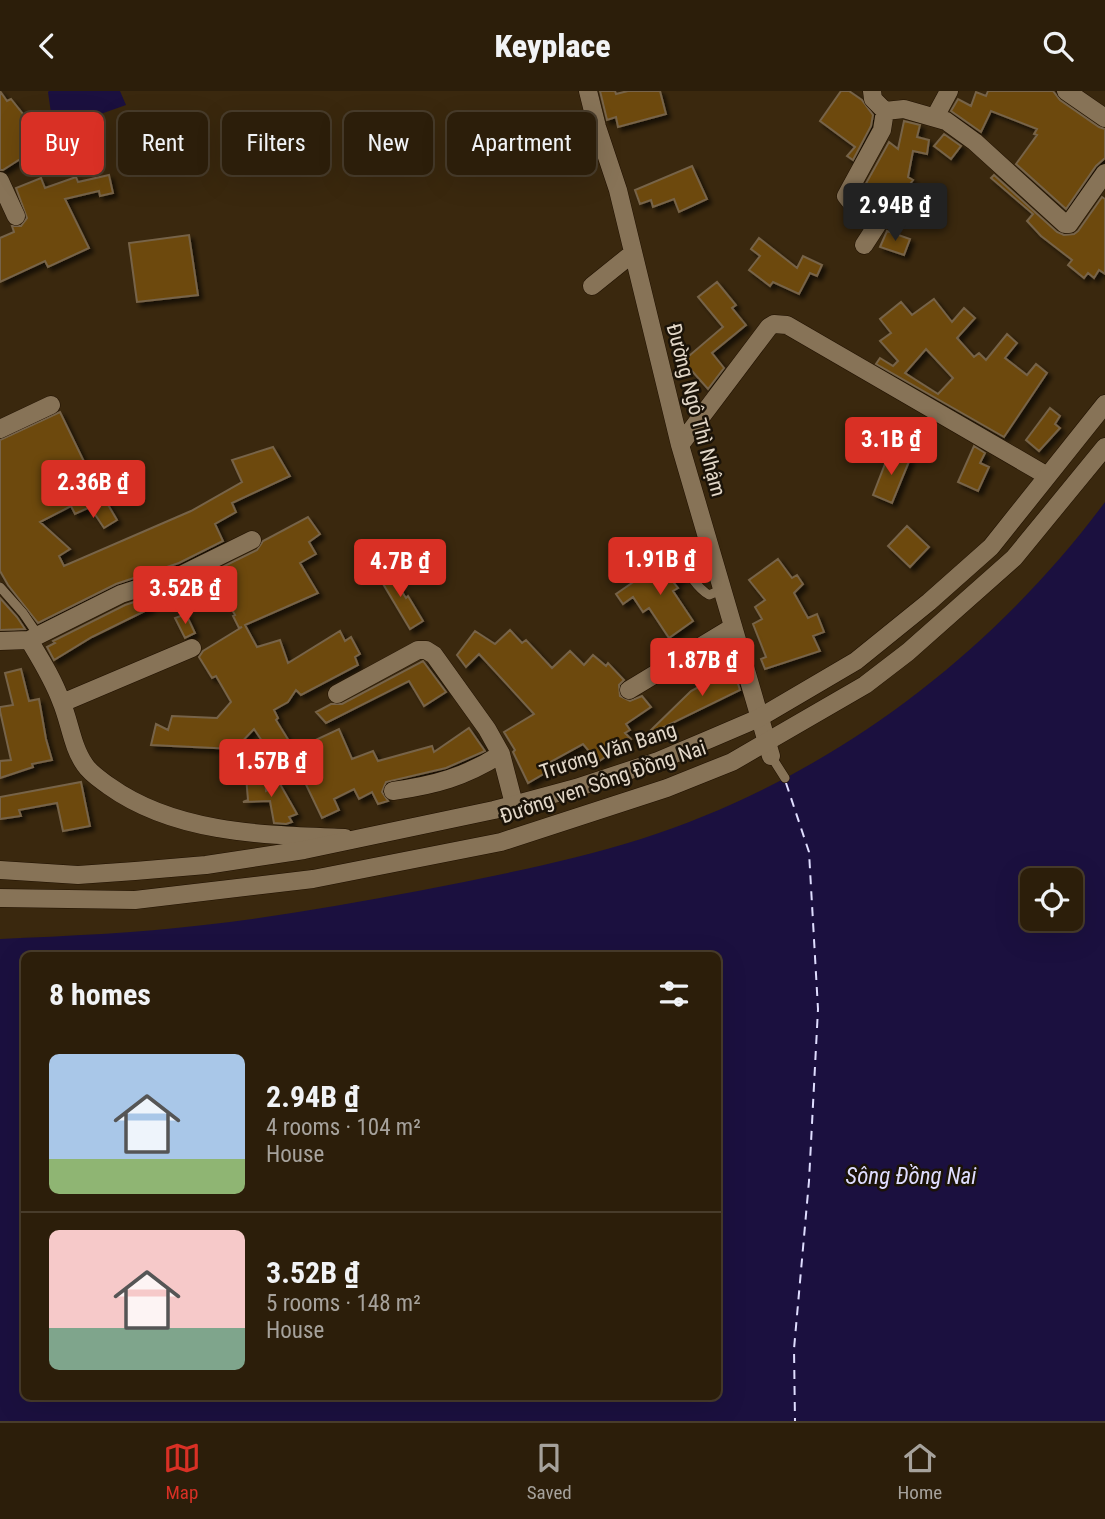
<!DOCTYPE html>
<meta charset="utf-8">
<style>
body{margin:0;font-family:"Roboto Condensed",sans-serif;background:#342713;color:#f1f3f6;height:100vh;display:flex;flex-direction:column;font-size:26px;white-space:nowrap}
*{box-sizing:border-box;margin:0}
p{font-size:23px;color:#a6a29c}
.icon{flex:none;width:38px;height:38px;fill:none;stroke:currentColor;stroke-width:2;stroke-linecap:round;stroke-linejoin:round}
.map{position:relative;flex:1;overflow:hidden}
.details{position:absolute;left:21px;top:861px;width:700px;height:448px;display:flex;flex-direction:column;background:#2c1e0a;border-radius:10px;box-shadow:0 7px 28px #0002,0 0 0 2px #483c2b}
.details>*{flex:none}
.hud{position:absolute;left:21px;top:21px;width:700px;height:63px;display:flex;gap:14px}
.fabs{position:absolute;left:1020px;top:777px;display:grid;gap:14px}
.fabs a{display:grid;place-items:center;width:63px;height:63px;border-radius:10px;background:#2c1e0a;box-shadow:0 7px 28px #0002,0 0 0 2px #483c2b;font-size:35px}
.price{position:absolute;translate:-50% -60px;padding:0 16px;border-radius:7px;background:#d93025;color:#fff;font-size:23px;line-height:46px;filter:drop-shadow(0 2px 4px #0008)}
.price::after{content:'';position:absolute;left:50%;top:42px;width:21px;height:16px;margin-left:-10px;background:inherit;clip-path:polygon(0 0,100% 0,50% 100%)}
.price.selected{background:#222;color:#fff}
ul{padding:0;list-style:none}
li{display:flex;align-items:center;gap:21px;height:175px;padding:0 28px}
li+li{border-top:2px solid #483c2b}
li span{display:grid;place-items:center;flex:none;width:196px;height:140px;border-radius:10px;color:#555}
li>.icon{margin-inline-start:auto}
span .icon{width:84px;height:84px;fill:#fffc;stroke-width:1}
li b{font-size:30px}
h2{display:flex;justify-content:space-between;align-items:center;height:84px;padding:0 28px;font-size:30px}
.tag{padding:0 24px;border-radius:10px;background:#2c1e0a;box-shadow:0 7px 28px #0002,0 0 0 2px #483c2b;font-size:24px;line-height:63px}
.tag.selected{background:#d93025;color:#fff}
header{display:flex;justify-content:space-between;align-items:center;height:91px;padding:0 28px;background:#2c1e0a;font-size:32px;font-weight:800}
.menu{display:flex;justify-content:space-around;align-items:center;height:98px;border-top:2px solid #483c2b;background:#2c1e0a;font-size:19px;color:#a6a29c}
.menu a{display:grid;justify-items:center;gap:4px}
.menu .selected{color:#d93025}
.map>svg:first-child{display:block}
.water{fill:#1b103f;fill-rule:evenodd}
.lines{fill:none;stroke-linecap:round;stroke-linejoin:round}
.ferry{stroke:#dfddff;stroke-width:2;stroke-dasharray:9 7;stroke-linecap:butt}
.building{fill:#6d4a0e;stroke:#776448;stroke-width:2;fill-rule:evenodd;filter:url(#shadow)}
.lane-casing{stroke:#201100;stroke-width:10}
.street-casing{stroke:#201100;stroke-width:19}
.secondary-casing{stroke:#201100;stroke-width:19}
.lane{stroke:#877357;stroke-width:9}
.street{stroke:#877357;stroke-width:18}
.secondary{stroke:#877357;stroke-width:18}
.labels{text-anchor:middle;dominant-baseline:central;stroke-width:5;stroke-linejoin:round;paint-order:stroke}
.street-label{font-size:21px;fill:#e2d7c8;stroke:#1b1308}
.water-label{font-size:23px;font-style:italic;fill:#dfddff;stroke:#1b1308}
</style>
<header><svg class="icon" aria-label="back" viewBox="0 0 24 24"><path d="M15 5l-7 7 7 7"/></svg>Keyplace<svg class="icon" aria-label="search" viewBox="0 0 24 24"><circle cx="10" cy="10" r="6"/><path d="M15 15l6 6"/></svg></header>
<div class="map">
<svg width="1105" height="1330" viewBox="0 0 1105 1330">
<defs>
<filter id="shadow"><feDropShadow dx="4" dy="4" stdDeviation="2" flood-color="#0009"/></filter>
</defs>
<rect width="100%" height="100%" fill="#3a280e"/>
<!-- water -->
<path class="water" d="M49,0H120L126,14L95,25H69L53,36L48,1Z
M1105,411V1330H0V848C68,845 136,842 204,834C276,826 347,813 418,800C493,785 568,771 641,748C826,689 990,566 1105,411ZM1032,789H1071V828H1032ZM24,864H718V1306H24Z"/>
<g class="lines">
<!-- ferry -->
<path class="ferry" d="M786,692L809,761L818,918L809,1090L794,1258L795,1330"/>
</g>
<!-- building -->
<path class="building" d="M0,0L7,10L11,8L39,43L30,48L36,58L3,79H0Z
M600,0H615L616,3L628,0H660L666,23L618,36L616,26L607,29Z
M841,0H849L862,9L873,24L871,35L853,69L847,65L855,56L820,30Z
M988,0H1053L1060,9L1099,36L1105,38V67L1096,75L1066,118L1016,73L1037,44L1034,43L1037,38L991,20L981,41L951,20L958,8L971,15L976,1L986,5Z
M904,30L920,34L917,46L929,49L927,63L913,60L908,86L913,89L893,116L864,96L889,51L898,58Z
M944,43L961,55L951,68L934,55Z
M692,75L707,108L679,121L674,108L653,116L651,109L640,113L635,99Z
M109,84L113,102L100,105L99,100L65,108L89,157L48,176L45,170L0,191V147L14,141L12,135H21L27,127L16,97L41,87L45,97L76,86L78,91Z
M994,84L1057,141L1064,144L1074,143L1078,140L1102,106L1105,108V183L1099,179L1094,187L1088,182L1084,187L1068,174L1072,169L1041,145L1027,130L1033,123L991,87Z
M887,140L910,148L904,164L880,156Z
M189,144L198,204L137,211L129,152Z
M759,147L797,177L803,165L822,174L817,185L810,182L799,203L773,191L770,195L749,179L760,165L751,158Z
M717,191L736,214L732,217L746,234L712,262L724,277L708,298L683,270L723,236L698,206Z
M934,208L952,231L964,217L975,227L957,247L974,266L979,262L986,269L1007,243L1017,252L1005,267L1027,284L1036,273L1047,282L1004,346L876,273L880,267L893,275L898,270L880,250L891,242L880,228L901,211L912,224ZM926,258L953,287L938,303L905,282Z
M1050,317L1060,325L1055,333L1060,337L1039,360L1026,349Z
M60,321L90,383L117,429L104,437L90,416L75,423L71,415L40,431L70,458L59,465L64,475L191,420L242,391L232,369L273,356L290,385L232,412L236,421L215,433L223,450L179,472L116,493L38,532L8,494L0,480V349Z
M974,355L985,362L980,372L989,376L978,400L958,391Z
M890,360L910,368L892,412L873,404Z
M308,426L320,443L309,451L316,463L300,472L318,502L245,534L257,556L280,549L288,572L340,540L345,550L351,546L360,563L355,566L358,574L301,604L296,599L288,611L274,619L278,627L276,629L289,650L270,662L254,638L235,658L151,654L156,633L168,639L172,625L217,627L231,611L216,585L212,587L199,566L203,560L242,536L239,537L233,525L235,524L224,504L206,511L205,508L199,511L188,493L257,459L263,450Z
M907,435L929,456L910,476L888,455Z
M671,465L683,486L674,492L678,497L673,500L693,530L669,547L649,517L643,521L633,506L623,513L616,503Z
M778,468L792,487L797,484L803,493L794,502L808,527L817,523L824,541L813,545L820,560L765,578L761,568L766,566L753,533L762,528L755,516L765,509L749,489Z
M385,475L406,507L408,505L423,530L410,538L376,481Z
M0,507L17,526L25,538L0,539Z
M146,507L151,517L92,546L54,569L47,556L55,552L53,550L125,514Z
M186,523L195,542L185,547L175,527Z
M510,539L522,552L526,549L552,577L570,560L584,574L593,564L606,575L608,572L624,589L619,594L620,605L630,610L642,605L651,616L626,633L630,639L625,642L631,648L598,671L583,653L543,675L547,681L528,692L513,661L515,659L504,641L534,623L479,563L466,576L457,564L475,540L495,553Z
M423,570L446,601L424,615L409,590L326,632L316,621L331,613H342Z
M733,577L740,599L650,643L649,641L691,600Z
M21,578L29,610L39,608L46,648L52,669L32,673L33,676L0,687V670L11,669L0,620V616L13,614L5,582Z
M469,637L485,660L446,677L386,691L382,701L388,710L378,713L372,701L359,708L354,698L334,708L339,719L322,727L300,681L316,674L307,653L339,638L352,668L373,660L378,670L432,655L434,661Z
M265,684L266,700L280,693L297,723L289,726L292,731L286,733L274,732L270,710L243,711L248,709L246,685Z
M81,691L90,735L63,740L57,712L19,719L21,725L0,728V706Z"/>
<g class="lines">
<!-- lane casing -->
<g class="lane-casing">
<path id="lane" d="M677,462C686,477 694,495 709,504L721,499
M0,496L23,522L38,544
M771,665L785,687"/>
</g>
<!-- street casing -->
<g class="street-casing">
<path id="street" d="M588,0L597,36L618,99L680,354L771,665
M872,0L873,8L885,20L904,18L946,30L975,51L1065,133H1069L1105,82
M1066,0L1105,27
M935,26L949,0
M0,90L16,125
M864,154L877,134L857,119L846,105L882,39L885,20
M592,195L633,162
M0,338L51,314
M680,354L769,236L774,233L787,234L1044,383
M29,549L121,503L183,483L252,449
M0,550L29,549C41,569 53,588 61,610C70,631 72,656 85,674C91,683 101,689 109,695C176,743 266,744 345,747
M629,599L733,536
M337,603L418,559H426L434,564L487,638L501,663L514,713
M62,612L192,557
M393,700C435,694 465,686 501,663"/>
</g>
<!-- secondary casing -->
<g class="secondary-casing">
<path id="secondary" d="M0,779L78,784L135,780L206,774L304,759L494,719L576,697L658,670L717,645L759,627L856,570L929,511L991,456L1105,313
M0,807L135,809L313,788L501,751L667,697L732,671L865,594L908,561L1014,467L1105,356"/>
</g>
<!-- lane -->
<use href="#lane" class="lane"/>
<!-- street -->
<use href="#street" class="street"/>
<!-- secondary -->
<use href="#secondary" class="secondary"/>
</g>
<g class="labels">
<!-- street labels -->
<g class="street-label">
<text transform="translate(696 319) rotate(75)">Đường Ngô Thì Nhậm</text>
<text transform="translate(608 660) rotate(-18)">Trương Văn Bang</text>
<text transform="translate(603 691) rotate(-19)">Đường ven Sông Đồng Nai</text>
</g>
<!-- water labels -->
<g class="water-label">
<text x="911" y="1085">Sông Đồng Nai</text>
</g>
</g>
</svg>
<div class="fabs">
<a><svg class="icon" aria-label="locate" viewBox="0 0 24 24"><circle cx="12" cy="12" r="6"/><path d="M12 2v4M12 18v4M2 12h4M18 12h4"/></svg></a>
</div>
<b class="price selected" style="left:895px;top:152px">2.94B ₫</b>
<b class="price" style="left:891px;top:386px">3.1B ₫</b>
<b class="price" style="left:93px;top:429px">2.36B ₫</b>
<b class="price" style="left:660px;top:506px">1.91B ₫</b>
<b class="price" style="left:400px;top:508px">4.7B ₫</b>
<b class="price" style="left:185px;top:535px">3.52B ₫</b>
<b class="price" style="left:702px;top:607px">1.87B ₫</b>
<b class="price" style="left:271px;top:708px">1.57B ₫</b>
<div class="hud">
<a class="tag selected">Buy</a>
<a class="tag">Rent</a>
<a class="tag">Filters</a>
<a class="tag">New</a>
<a class="tag">Apartment</a>
</div>
<section class="details">
<h2>8 homes<svg class="icon" aria-label="filters" viewBox="0 0 24 24"><path d="M4 7h16M4 17h16"/><circle cx="9" cy="7" r="2"/><circle cx="15" cy="17" r="2"/></svg></h2>
<ul>
<li><span style="background:linear-gradient(#a9c7e8 75%,#8fb573 0)"><svg class="icon" aria-label="home" viewBox="0 0 24 24"><path d="M3 11l9-7 9 7M6 9v11h12V9"/></svg></span><div><b>2.94B ₫</b><p>4 rooms · 104 m²</p><p>House</p></div></li>
<li><span style="background:linear-gradient(#f6c9c9 70%,#7fa58c 0)"><svg class="icon" aria-label="home" viewBox="0 0 24 24"><path d="M3 11l9-7 9 7M6 9v11h12V9"/></svg></span><div><b>3.52B ₫</b><p>5 rooms · 148 m²</p><p>House</p></div></li>
</ul>
</section>
</div>
<nav class="menu">
<a class="selected"><svg class="icon" aria-label="map" viewBox="0 0 24 24"><path d="M3 6l6-2 6 2 6-2v14l-6 2-6-2-6 2zM9 4v14M15 6v14"/></svg>Map</a>
<a><svg class="icon" aria-label="saved" viewBox="0 0 24 24"><path d="M7 4h10v16l-5-4-5 4z"/></svg>Saved</a>
<a><svg class="icon" aria-label="home" viewBox="0 0 24 24"><path d="M3 11l9-7 9 7M6 9v11h12V9"/></svg>Home</a>
</nav>
